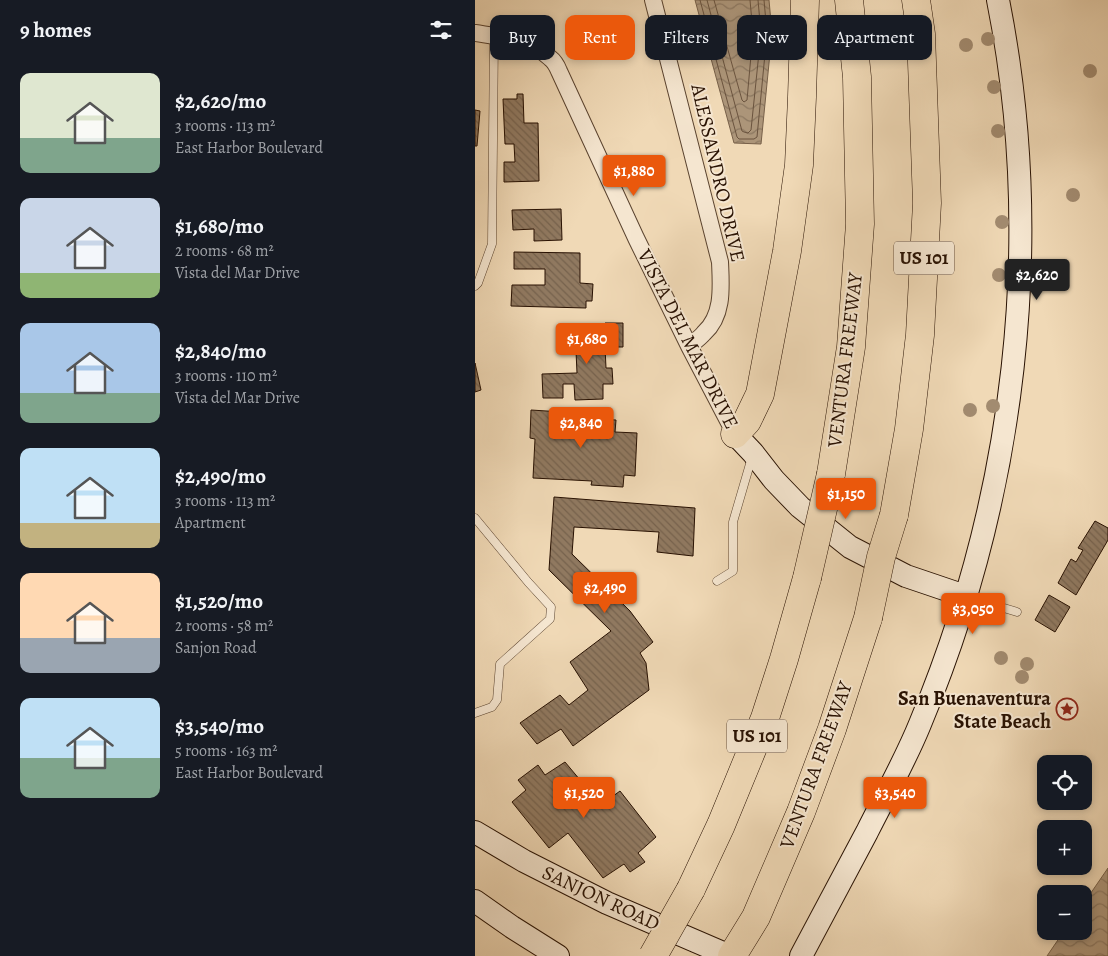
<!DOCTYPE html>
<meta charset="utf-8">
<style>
body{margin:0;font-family:Alegreya,serif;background:#20242c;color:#f1f3f6;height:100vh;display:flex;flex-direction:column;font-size:19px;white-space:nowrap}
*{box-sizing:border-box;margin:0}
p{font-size:16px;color:#9ea1a6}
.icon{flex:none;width:28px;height:28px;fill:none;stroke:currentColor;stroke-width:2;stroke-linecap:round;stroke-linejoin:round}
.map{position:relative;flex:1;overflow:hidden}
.side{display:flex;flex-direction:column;background:#171b24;width:475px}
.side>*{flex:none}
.top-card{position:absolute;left:15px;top:15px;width:475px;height:45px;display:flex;gap:10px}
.fabs{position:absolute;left:562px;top:755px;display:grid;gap:10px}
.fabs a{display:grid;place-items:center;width:55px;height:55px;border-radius:10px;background:#171b24;box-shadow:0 2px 8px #0003;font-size:25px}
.price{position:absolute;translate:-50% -42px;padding:0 11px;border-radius:5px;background:#ea580c;color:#fff;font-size:16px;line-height:32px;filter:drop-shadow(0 1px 2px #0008)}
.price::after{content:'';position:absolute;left:50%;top:30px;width:15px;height:11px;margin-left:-8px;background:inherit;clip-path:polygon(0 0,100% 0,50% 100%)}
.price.on{background:#222;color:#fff}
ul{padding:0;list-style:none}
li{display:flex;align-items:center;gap:15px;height:125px;padding:0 20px}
li span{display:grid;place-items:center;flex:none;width:140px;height:100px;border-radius:10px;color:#555}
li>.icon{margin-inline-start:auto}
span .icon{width:60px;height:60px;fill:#fffc;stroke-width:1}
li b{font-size:21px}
h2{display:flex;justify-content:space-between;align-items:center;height:60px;padding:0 20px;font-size:21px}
.pill{padding:0 18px;border-radius:10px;background:#171b24;box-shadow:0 2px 8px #0003;font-size:18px;line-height:45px}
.pill.on{background:#ea580c;color:#fff}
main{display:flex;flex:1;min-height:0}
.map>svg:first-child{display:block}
.water{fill:url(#water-waves);stroke:#776049}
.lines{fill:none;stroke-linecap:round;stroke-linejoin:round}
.shore{stroke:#6a533e;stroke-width:1}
.building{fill:url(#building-back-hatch);stroke:#281102}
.service-casing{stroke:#5a432f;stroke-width:9}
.minor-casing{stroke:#5a432f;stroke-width:18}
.secondary-casing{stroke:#281102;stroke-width:24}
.motorway-casing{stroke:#281102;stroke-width:29}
.service{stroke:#f5e6d0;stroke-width:8}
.minor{stroke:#f5e6d0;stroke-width:16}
.secondary{stroke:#f5e6d0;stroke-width:22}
.motorway{stroke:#f0d9b6;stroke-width:28}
.motorway-bridge-casing{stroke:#281102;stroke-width:29;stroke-linecap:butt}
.motorway-bridge{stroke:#f0d9b6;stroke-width:28}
.tree{fill:#a28b70}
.labels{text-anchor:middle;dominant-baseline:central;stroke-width:4;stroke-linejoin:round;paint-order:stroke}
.shield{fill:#f5e6d0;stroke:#665140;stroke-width:1}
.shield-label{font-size:19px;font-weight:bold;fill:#281102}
.street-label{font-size:20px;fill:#281102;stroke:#f5e6d0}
.poi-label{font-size:20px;font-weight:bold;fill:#281102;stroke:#f5e6d0;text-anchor:end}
</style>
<main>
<section class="side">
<h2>9 homes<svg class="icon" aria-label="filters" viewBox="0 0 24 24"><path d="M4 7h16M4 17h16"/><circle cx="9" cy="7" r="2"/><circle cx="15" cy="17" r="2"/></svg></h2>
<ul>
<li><span style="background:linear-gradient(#dfe7d0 65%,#7fa58c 0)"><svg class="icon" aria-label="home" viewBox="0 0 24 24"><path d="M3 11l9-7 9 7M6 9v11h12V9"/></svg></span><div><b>$2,620/mo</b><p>3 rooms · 113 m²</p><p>East Harbor Boulevard</p></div></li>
<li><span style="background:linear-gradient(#c9d6e8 75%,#8fb573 0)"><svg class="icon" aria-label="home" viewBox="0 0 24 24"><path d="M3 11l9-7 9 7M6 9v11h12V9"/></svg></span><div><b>$1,680/mo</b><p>2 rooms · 68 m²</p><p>Vista del Mar Drive</p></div></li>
<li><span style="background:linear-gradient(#a9c7e8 70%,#7fa58c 0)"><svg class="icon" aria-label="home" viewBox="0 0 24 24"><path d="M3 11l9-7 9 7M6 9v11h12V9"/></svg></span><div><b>$2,840/mo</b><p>3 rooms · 110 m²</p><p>Vista del Mar Drive</p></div></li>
<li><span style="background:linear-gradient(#bfe0f5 75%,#c2b280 0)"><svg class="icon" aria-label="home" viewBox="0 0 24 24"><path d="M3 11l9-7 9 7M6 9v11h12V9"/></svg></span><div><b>$2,490/mo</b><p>3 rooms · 113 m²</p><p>Apartment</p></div></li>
<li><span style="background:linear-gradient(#ffd9b3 65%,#9aa5b1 0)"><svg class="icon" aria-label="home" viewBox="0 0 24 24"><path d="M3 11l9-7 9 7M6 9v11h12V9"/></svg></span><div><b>$1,520/mo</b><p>2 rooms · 58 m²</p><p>Sanjon Road</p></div></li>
<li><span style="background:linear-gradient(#bfe0f5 60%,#7fa58c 0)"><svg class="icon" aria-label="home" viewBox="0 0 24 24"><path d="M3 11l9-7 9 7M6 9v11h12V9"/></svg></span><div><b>$3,540/mo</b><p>5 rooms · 163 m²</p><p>East Harbor Boulevard</p></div></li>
</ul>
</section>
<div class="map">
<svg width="633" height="956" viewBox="0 0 633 956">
<defs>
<pattern id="water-waves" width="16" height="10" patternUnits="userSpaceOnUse" patternTransform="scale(1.25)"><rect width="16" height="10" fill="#ac9579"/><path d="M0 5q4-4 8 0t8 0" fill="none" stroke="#8c7861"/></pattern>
<pattern id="building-back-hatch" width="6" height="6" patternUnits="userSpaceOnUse" patternTransform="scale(1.25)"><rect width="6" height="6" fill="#907960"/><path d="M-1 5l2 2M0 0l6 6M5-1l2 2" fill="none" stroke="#76624d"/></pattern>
</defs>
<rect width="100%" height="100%" fill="#f0d9b6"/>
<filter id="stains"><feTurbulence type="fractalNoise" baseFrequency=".004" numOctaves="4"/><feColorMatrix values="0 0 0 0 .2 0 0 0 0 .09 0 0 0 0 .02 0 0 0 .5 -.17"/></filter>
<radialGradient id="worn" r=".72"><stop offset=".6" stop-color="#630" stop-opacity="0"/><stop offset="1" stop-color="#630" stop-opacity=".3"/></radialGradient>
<!-- water -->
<path class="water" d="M220,0H294L297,33L286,144L259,143Z
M633,868V956H572L589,931H609V903Z"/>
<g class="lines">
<!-- shore -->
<path class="shore" d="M225,0L262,137L264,139H279L282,137L292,33L289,0
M232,0L267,131L269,132L273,133L276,130L286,33L283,0
M239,0L267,100L269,102L272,100L278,33L275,0"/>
</g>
<!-- building -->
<path class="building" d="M42,94H48L49,123H63L64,181L29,182V162H40L39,144H30L28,99H42Z
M0,110L5,111L2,146H0Z
M86,209L87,240L59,241V229L38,230L37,210Z
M39,252L105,253V283L118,284L117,301H111V308L36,306L37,285H70V269H39Z
M130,323H148V347H130L131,368H137L138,384H128V399L100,400L99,384H88V398H68L67,374L102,373L100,329H131Z
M0,363L6,390L0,392Z
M56,410L118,414V419L141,420L140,432L162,433L160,476L149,475L148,487L116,485L117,481L58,478L60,439L55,438Z
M79,497L220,508L218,556L182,552L184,532L99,527L97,554L155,611L178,642L165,653L171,663L174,690L98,746L86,729L62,744L45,723L85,695L94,705L113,690L95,662L136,631L74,570Z
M620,521L633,528V540L601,595L583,583L596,559L601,562L608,550L603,548Z
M574,595L595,607L580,632L560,620Z
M90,762L126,805L145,791L181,837L163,853L170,862L155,872L149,864L128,878L93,833L74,848L37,802L51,790L43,780L63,765L70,775Z"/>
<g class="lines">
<!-- service casing -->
<g class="service-casing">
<path id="service" d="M0,286L3,283L17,244L19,36
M0,518L53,582L76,607L75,619L25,664L22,700L17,707L0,713
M242,581L258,571V522L277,457
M492,597L542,612"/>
</g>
<!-- minor casing -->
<g class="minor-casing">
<path id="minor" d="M178,0L245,262C246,286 249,315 229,333C225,338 219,342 214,346
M0,33C24,37 57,40 75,58C79,61 82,66 84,71L161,238L214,346L260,434"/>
</g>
<!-- secondary casing -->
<g class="secondary-casing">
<path id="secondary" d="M260,434L278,453L299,480L325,507L375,547L431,576L490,596
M0,832L49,861L132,903L255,956
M0,901L37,927L83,956
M326,956C348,915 370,873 392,832C410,796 430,761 445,724C540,497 571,242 523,0"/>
</g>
<!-- motorway casing -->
<g class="motorway-casing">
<path id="motorway" d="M260,434L272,421L285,394L312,251L324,165L327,97L330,0
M356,474L376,347L385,224L382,77L374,0
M419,515L434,429L445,335L452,203L446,34L441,0
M216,889L246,825L290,718L309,659L332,578
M257,956L281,917L326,812L357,729L393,618"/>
</g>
<!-- service -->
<use href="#service" class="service"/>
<!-- minor -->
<use href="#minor" class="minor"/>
<!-- secondary -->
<use href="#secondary" class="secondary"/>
<!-- motorway -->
<use href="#motorway" class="motorway"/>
<!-- motorway-bridge casing -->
<g class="motorway-bridge-casing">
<path id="motorway-bridge" d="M332,578L356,474
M393,618L406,557L419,515
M178,956L216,889"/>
</g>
<!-- motorway-bridge -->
<use href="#motorway-bridge" class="motorway-bridge"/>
</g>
<!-- trees -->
<g class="tree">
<circle cx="513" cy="39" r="7"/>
<circle cx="491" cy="45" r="7"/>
<circle cx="615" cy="71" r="7"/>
<circle cx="519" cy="87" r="7"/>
<circle cx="523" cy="131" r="7"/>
<circle cx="598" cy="195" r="7"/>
<circle cx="527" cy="222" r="7"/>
<circle cx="524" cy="275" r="7"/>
<circle cx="518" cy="406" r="7"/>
<circle cx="495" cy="410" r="7"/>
<circle cx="526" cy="658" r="7"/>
<circle cx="552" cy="664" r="7"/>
<circle cx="547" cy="677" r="7"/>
</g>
<!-- icons -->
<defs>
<g id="sight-ring" transform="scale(1.125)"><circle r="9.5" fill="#f5e6d0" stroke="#8f2418" stroke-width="1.5"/><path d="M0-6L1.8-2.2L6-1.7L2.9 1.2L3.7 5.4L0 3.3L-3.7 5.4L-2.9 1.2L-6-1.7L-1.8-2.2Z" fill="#8f2418"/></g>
</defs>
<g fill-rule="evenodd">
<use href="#sight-ring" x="592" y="709"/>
</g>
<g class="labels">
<!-- shield labels -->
<g class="shield">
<rect x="419" y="241.5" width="60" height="33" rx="4"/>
<rect x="252" y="719.5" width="60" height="33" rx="4"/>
</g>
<g class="shield-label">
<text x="449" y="258">US 101</text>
<text x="282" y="736">US 101</text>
</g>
<!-- street labels -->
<g class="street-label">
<text transform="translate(243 173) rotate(77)">ALESSANDRO DRIVE</text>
<text transform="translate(213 339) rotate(63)">VISTA DEL MAR DRIVE</text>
<text transform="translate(370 360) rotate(-83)">VENTURA FREEWAY</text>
<text transform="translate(341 765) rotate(-70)">VENTURA FREEWAY</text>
<text transform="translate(126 898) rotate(25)">SANJON ROAD</text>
</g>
<!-- poi labels -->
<g class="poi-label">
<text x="576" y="698">San Buenaventura<tspan x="576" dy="23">State Beach</tspan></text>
</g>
</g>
<rect width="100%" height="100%" filter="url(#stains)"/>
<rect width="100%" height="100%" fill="url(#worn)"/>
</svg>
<div class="fabs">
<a><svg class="icon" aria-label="locate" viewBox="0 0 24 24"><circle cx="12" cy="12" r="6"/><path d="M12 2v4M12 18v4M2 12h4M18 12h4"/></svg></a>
<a>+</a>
<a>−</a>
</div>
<b class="price" style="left:159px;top:197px">$1,880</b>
<b class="price on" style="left:562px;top:301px">$2,620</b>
<b class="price" style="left:112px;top:365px">$1,680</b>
<b class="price" style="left:106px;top:449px">$2,840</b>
<b class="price" style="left:371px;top:520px">$1,150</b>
<b class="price" style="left:130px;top:614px">$2,490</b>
<b class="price" style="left:498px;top:635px">$3,050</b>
<b class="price" style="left:109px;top:819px">$1,520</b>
<b class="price" style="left:420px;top:819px">$3,540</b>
<div class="top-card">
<a class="pill">Buy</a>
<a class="pill on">Rent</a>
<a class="pill">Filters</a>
<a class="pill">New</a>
<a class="pill">Apartment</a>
</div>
</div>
</main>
